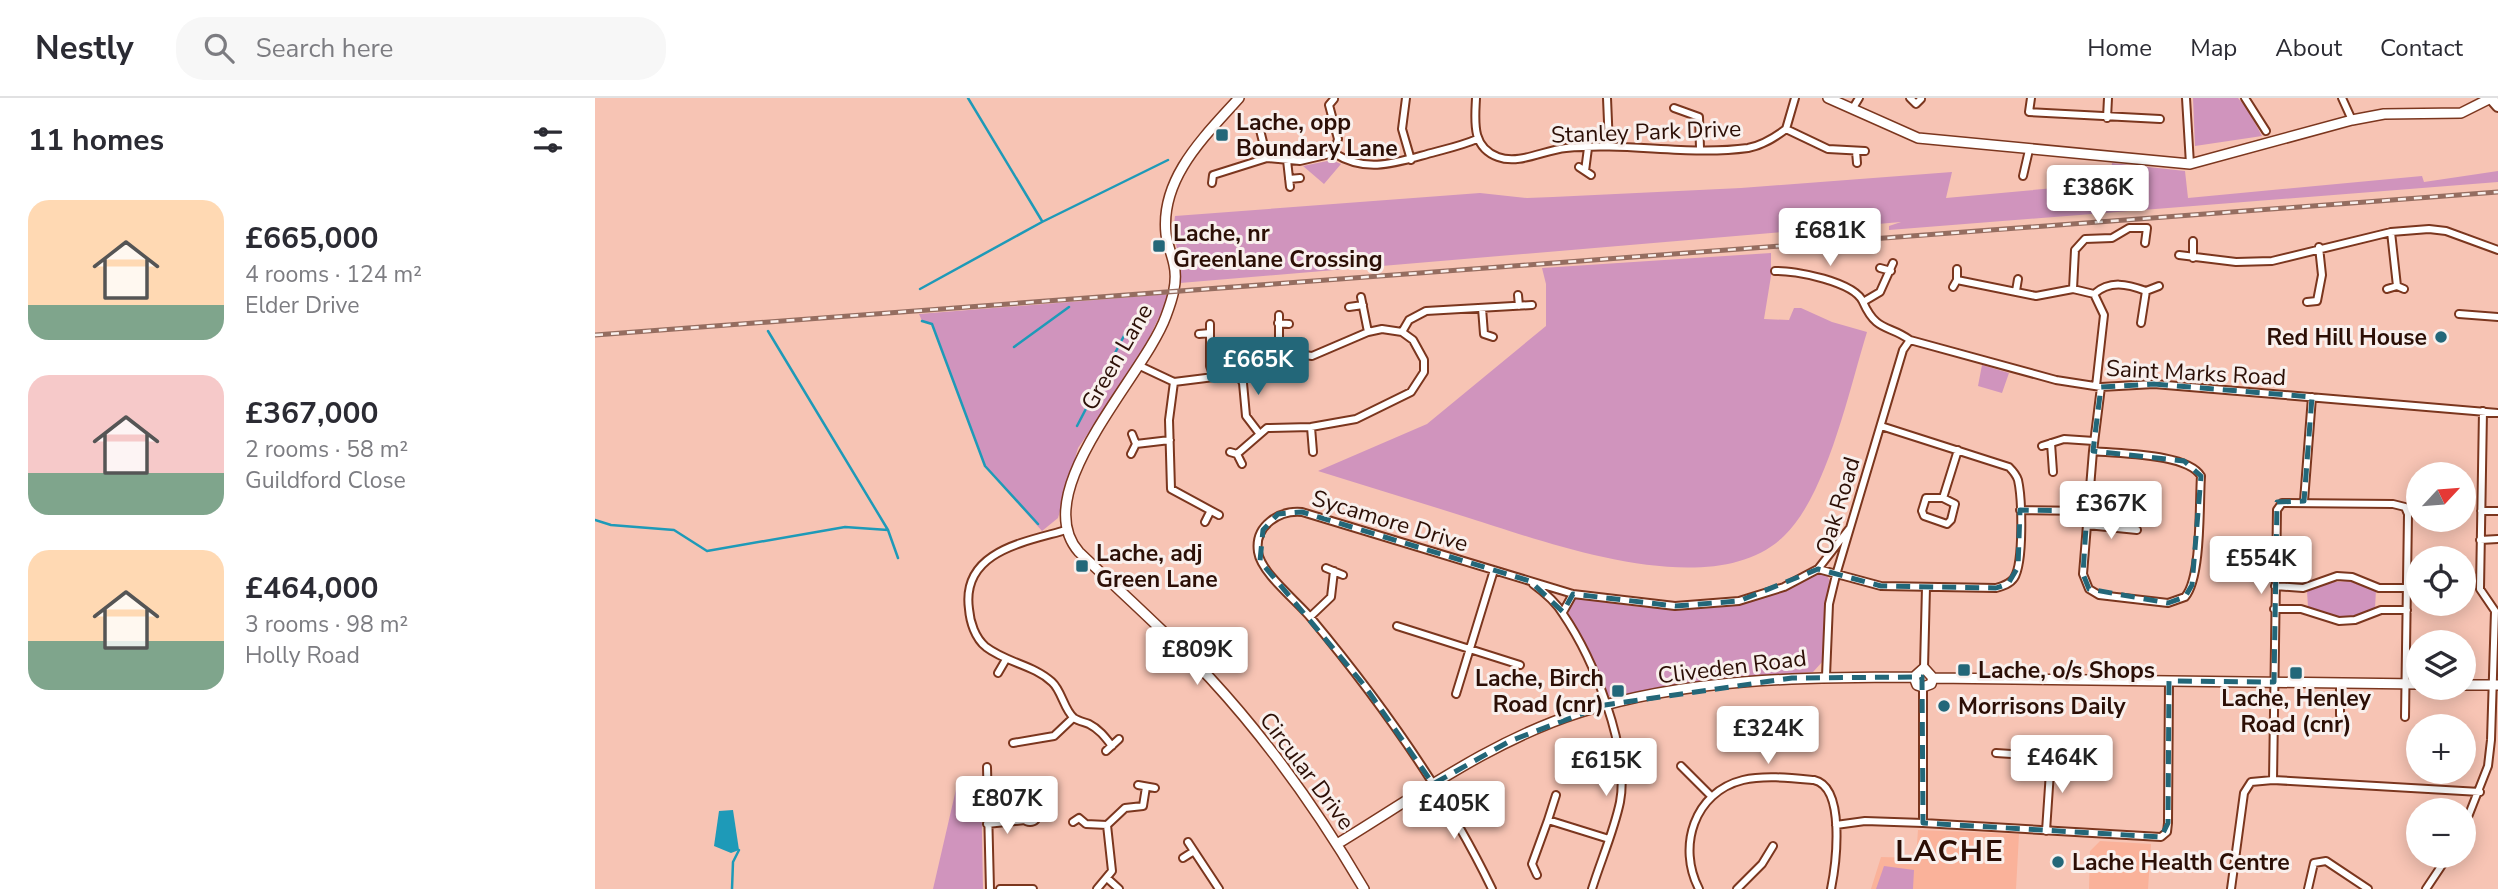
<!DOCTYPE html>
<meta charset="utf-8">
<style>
body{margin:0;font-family:"Nunito Sans",sans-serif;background:#f7f7f7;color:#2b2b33;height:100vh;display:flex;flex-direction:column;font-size:26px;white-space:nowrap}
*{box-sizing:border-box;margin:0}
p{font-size:23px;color:#7c7c81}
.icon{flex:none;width:38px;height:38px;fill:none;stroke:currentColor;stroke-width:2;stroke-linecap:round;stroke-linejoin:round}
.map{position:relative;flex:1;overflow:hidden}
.details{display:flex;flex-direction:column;background:#fff;width:595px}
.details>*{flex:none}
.needle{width:46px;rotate:64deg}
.tools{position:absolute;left:1811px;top:364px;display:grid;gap:14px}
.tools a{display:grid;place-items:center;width:70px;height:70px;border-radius:50%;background:#fff;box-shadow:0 4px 18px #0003;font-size:35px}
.price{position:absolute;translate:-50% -60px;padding:0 16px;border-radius:7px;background:#fff;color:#222;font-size:23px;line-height:46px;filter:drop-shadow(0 2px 4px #0008)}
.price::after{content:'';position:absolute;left:50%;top:42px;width:21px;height:16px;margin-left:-10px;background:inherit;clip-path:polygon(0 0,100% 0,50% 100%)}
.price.active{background:#236779;color:#fff}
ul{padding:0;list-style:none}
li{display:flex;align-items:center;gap:21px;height:175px;padding:0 28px}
li span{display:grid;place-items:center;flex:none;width:196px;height:140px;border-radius:21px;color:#555}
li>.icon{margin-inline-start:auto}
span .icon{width:84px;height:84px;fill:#fffc;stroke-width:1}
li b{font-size:30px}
h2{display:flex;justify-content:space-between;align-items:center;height:84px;padding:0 28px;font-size:30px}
header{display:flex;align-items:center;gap:42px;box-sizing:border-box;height:98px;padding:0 35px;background:#fff;border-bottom:2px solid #e1e1e2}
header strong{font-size:33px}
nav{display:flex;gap:38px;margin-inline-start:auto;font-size:24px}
.search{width:490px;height:63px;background:#f7f7f7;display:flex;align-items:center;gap:18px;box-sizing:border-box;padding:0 24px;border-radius:28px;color:#7c7c81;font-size:26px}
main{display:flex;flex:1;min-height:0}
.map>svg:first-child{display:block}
.built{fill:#fab29a}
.green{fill:#d094bd}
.water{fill:#1e9ab8}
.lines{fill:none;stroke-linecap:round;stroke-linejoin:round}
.stream{stroke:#1e9ab8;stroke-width:2.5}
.street-casing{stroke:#7b361e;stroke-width:10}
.secondary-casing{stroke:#7b361e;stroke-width:12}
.primary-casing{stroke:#7b361e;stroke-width:14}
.street{stroke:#fff;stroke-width:6}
.secondary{stroke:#fff;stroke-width:9}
.primary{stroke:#fff;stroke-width:10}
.rail-casing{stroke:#956d60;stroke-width:5}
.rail{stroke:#f9f0ed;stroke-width:2.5;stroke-dasharray:8;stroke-linecap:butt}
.marked{fill:none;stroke:#236779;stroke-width:5;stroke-dasharray:14 9;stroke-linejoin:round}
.poi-dot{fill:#236779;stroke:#f9f0ed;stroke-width:2.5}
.labels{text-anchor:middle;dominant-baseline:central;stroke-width:6;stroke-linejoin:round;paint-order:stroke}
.poi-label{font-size:23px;font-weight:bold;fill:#2c0f06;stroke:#f9f0ed;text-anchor:start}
.street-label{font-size:23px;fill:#2c0f06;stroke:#f9f0ed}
.district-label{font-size:30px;font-weight:bold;letter-spacing:2px;fill:#2c0f06;stroke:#f9f0ed}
</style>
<header>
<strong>Nestly</strong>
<div class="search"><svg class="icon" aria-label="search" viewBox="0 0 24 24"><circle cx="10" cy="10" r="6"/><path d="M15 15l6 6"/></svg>Search here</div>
<nav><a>Home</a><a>Map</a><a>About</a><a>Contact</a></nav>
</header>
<main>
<section class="details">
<h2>11 homes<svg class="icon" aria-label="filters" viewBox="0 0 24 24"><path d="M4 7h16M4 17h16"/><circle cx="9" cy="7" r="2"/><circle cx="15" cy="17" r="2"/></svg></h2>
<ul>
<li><span style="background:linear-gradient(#ffd9b3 75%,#7fa58c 0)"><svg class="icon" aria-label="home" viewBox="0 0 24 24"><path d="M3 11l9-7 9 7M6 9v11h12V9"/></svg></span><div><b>£665,000</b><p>4 rooms · 124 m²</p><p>Elder Drive</p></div></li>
<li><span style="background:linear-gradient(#f6c9c9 70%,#7fa58c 0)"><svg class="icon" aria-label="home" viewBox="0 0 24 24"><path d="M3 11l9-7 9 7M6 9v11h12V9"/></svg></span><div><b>£367,000</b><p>2 rooms · 58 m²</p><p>Guildford Close</p></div></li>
<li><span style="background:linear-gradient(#ffd9b3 65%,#7fa58c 0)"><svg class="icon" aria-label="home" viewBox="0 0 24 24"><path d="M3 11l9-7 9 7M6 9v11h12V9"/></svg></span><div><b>£464,000</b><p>3 rooms · 98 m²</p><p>Holly Road</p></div></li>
</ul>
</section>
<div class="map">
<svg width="1903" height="791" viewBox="0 0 1903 791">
<rect width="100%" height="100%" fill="#f7c4b4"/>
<!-- built -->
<path class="built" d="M1323,732L1424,736L1421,791H1276L1286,759L1321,760Z
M1505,743L1556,746L1553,791H1494L1495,753Z"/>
<!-- green -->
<path class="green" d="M1598,0H1643L1653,12L1667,38L1600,48Z
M737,62L746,66L729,86L708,68Z
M1517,65L1590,73L1593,100L1827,78L1829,84L1903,73V84L1294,132V128L1306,124L585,185C588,162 576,142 580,118L885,95L932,100L958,99L1146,90L1357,74L1351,100L1514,85Z
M1176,155V178L1169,221L1194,222L1199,210H1206L1237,224L1272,234C1254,292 1232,397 1189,438C1118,507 954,445 874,420C824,404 773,389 723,373L832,326L951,228V186L947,170Z
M575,196L544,261L483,350L463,420L447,433L390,368L337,227L327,223L324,216Z
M1387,267L1414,275L1407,295L1383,288Z
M1225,475L1232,477L1235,483L1228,563L1218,574L1117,583L1018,600L1010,596L973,518L976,501L984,500C1043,510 1102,518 1161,502C1183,496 1203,480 1225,475Z
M1753,483L1781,492L1780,510C1758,524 1735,520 1713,509L1712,493L1727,485Z
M386,684L388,791H338L362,687Z
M1289,768L1319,772L1318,791H1281Z"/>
<!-- water -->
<path class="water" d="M138,712L144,752L136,755L119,748L124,713Z"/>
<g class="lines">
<!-- stream -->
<path class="stream" d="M373,0L447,123
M325,191L447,124L573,62
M327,223L337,226L390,368L443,426
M173,233L293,432
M419,249L474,209
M482,328L531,234
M0,422L16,427L79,432L112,453L250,429L293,432L303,460
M137,791L138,764L144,752"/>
<!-- street casing -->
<g class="street-casing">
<path id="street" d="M811,0L807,31L816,62
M881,0C880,23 876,49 903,59C924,67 949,52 971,50C1031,44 1093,58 1153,50C1168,47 1179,40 1191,31L1200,0
M1012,0L1014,48
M1315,0L1321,6L1326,1
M1436,0L1434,14L1565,21
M1591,0L1595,66
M1650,0L1671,33
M1747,0L1757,22
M1079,10L1104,19L1105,50
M1258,10L1264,0
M1512,20L1513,0
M1191,31L1233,51L1270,53
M1261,53L1262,65
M739,55L743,41L734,7L739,1
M672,60L705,63L739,55C773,77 805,63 840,54C855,50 868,47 882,41
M692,62L695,89
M984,69L996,77
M990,73L993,50
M1428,78L1434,52
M694,81L705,80
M617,85L618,77L672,60L664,28
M1796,134L1802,188
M1584,157L1641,164L1677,163L1796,134L1834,131L1851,133L1903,152
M1598,160V143
M1298,165L1285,194L1268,204C1282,235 1293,226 1315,242
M1285,170L1296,173
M1362,171V182
M1180,173C1200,172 1260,184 1268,204
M1358,189L1362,182L1441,198L1478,191L1499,196L1509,217L1501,288
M1478,191L1480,152L1490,141L1517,140L1534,130H1552L1550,145
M1792,191L1802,188L1809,191
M1421,193L1423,181
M1551,193L1564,188
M1499,196C1515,182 1532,186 1551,193L1546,225
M923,197L924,208
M766,199L773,234
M1712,204L1722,203L1727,177L1724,149
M754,209L768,207
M887,210L889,236L898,239
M1864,216L1903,219
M684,217V254
M683,225L694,226
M615,226V268L619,279
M807,234L814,222L831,213L937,207
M604,236L615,235
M545,268L579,284L643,276L670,257L684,254L717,258L773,234L787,231L807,234L818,242L829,262V274L816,294L761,321L716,329L672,330L642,356
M643,276L648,285L651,318L664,335
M579,284L574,322L576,391L624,417
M1888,313L1885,491L1900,513
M716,329L718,354
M537,336L541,346
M1456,345L1458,374
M1447,348L1469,341L1499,343
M1498,353C1524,356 1592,355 1606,378C1604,406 1607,479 1590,499L1573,505L1504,497L1494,491L1488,476L1498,353L1506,289
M635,354L642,356L647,366
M536,356L541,346L575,342
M1348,400H1331L1327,413L1329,418L1352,426L1356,422L1360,406L1348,400L1363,352
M1709,403L1717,299
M1425,412L1492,413
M1886,413H1903
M610,424L615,414
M1492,427L1542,432
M471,432C430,444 366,453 374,511C375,524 380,540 391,549C412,565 439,567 457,584C467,593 469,612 479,620C483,623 489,624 494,626C504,631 510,639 517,648
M1885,442L1903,441
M731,470L748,477
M1223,471L1286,488L1401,490C1408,488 1415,486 1419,480C1429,465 1427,400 1423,382C1421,376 1418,373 1414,369L1286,328
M938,486C949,494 961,504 968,516C998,560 1035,650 1025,704C1019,733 1006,762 997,791
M1680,488L1708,490L1742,478L1757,479L1784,490H1813
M1679,511H1706L1744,523L1760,522L1786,512H1812
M968,514L978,496
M715,519L736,499L739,473
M802,528L925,567
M1329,570L1331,489
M403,575L410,563
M1231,578L1234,506L1241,477L1308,252L1315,242L1461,282L1506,289L1559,286L1903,315
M1745,586V617
M1328,589V725
M861,596L899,472
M418,645L459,638L478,620
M511,653L524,641
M1401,655L1510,662
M1086,668L1116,698
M392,669L395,791
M1678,682L1682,412L1687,405L1798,406L1810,409L1813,416L1810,619
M543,687L560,690
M427 716a8 8 0 1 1 16 0a8 8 0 1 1-16 0Z
M953,722L961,697
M478,724L484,720L491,726L512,727L517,773L502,791
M392,726L430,722
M512,727L530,710L548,708L551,689
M1241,727L1270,723L1328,725L1566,739L1572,734L1573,725L1574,583
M1869,729L1893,668L1896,642L1900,513
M1451,733L1456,659
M593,744L624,791
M588,760L599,753
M942,777L937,766L953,722L1014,741
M513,781L524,791
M405,791H438
M897,791C850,693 785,603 716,520C702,503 666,475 663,454C659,427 685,412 707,414L978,496L1080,508L1144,503L1189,489L1223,471L1254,431
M1104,791C1082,749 1099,694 1148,682C1169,677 1197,680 1219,682C1251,689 1241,766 1236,791
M1142,791L1167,766L1178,748
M1636,791L1649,695L1656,684L1678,682L1885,694
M1713,791L1719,765L1731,763L1773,791
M1831,791L1853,758"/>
</g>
<!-- secondary casing -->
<g class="secondary-casing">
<path id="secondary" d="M644,0C610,38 565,80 571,136C572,146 577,156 579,167C583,184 577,202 571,218C550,277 431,394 484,454C528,496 573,536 615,580C674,644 725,716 769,791
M1233,0L1323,40L1595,66L1757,22L1789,16L1866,15L1896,0
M1319,579L1322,587L1328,589L1336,586L1338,580
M1319,579L1329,570L1338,580
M1338,580L1824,586
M1869,587H1903
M742,746C821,698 897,642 986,614C1093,580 1208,579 1319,579"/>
</g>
<!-- primary casing -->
<g class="primary-casing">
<path id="primary" d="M1896,0L1903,8"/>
</g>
<!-- street -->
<use href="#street" class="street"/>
<!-- secondary -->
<use href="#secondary" class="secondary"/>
<!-- primary -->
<use href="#primary" class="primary"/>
<!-- rail casing -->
<g class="rail-casing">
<path id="rail" d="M0,237L1903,94"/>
</g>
<!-- rail -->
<use href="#rail" class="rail"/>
</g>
<!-- marked area -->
<path class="marked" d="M1559,286L1717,299L1709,403L1682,404L1679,584L1574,583L1573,725L1566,739L1328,725L1327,579L1197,580L1010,607L915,643L838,686L769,587L665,463L668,432L683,416L707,414L935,483L968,514L978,496L1080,508L1144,503L1223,471L1286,488L1401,490L1413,486L1423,469L1425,412L1492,413L1488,476L1494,491L1573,505L1590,499L1597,487L1606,378L1589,363L1498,353L1506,289Z"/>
<!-- markers -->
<g class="poi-dot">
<rect x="620" y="30" width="14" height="14" rx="3.5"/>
<rect x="557" y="141" width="14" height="14" rx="3.5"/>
<circle cx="1846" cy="239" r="7"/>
<rect x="480" y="461" width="14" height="14" rx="3.5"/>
<rect x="1362" y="565" width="14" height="14" rx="3.5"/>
<rect x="1694" y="568" width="14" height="14" rx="3.5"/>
<rect x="1016" y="586" width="14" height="14" rx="3.5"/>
<circle cx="1349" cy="608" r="7"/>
<circle cx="1463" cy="764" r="7"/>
</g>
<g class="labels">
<!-- poi labels -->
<g class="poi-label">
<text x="641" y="24">Lache, opp<tspan x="641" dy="26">Boundary Lane</tspan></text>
<text x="578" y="135">Lache, nr<tspan x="578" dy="26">Greenlane Crossing</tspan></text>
<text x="1832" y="239" text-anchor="end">Red Hill House</text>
<text x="501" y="455">Lache, adj<tspan x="501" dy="26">Green Lane</tspan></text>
<text x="1383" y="572">Lache, o/s Shops</text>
<text x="1009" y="580" text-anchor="end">Lache, Birch<tspan x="1009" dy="26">Road (cnr)</tspan></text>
<text x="1701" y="600" text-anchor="middle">Lache, Henley<tspan x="1701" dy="26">Road (cnr)</tspan></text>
<text x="1363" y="608">Morrisons Daily</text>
<text x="1477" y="764">Lache Health Centre</text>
</g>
<!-- street labels -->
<g class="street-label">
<text transform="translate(1051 34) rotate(-2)">Stanley Park Drive</text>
<text transform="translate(522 259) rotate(-60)">Green Lane</text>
<text transform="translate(1601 275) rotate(3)">Saint Marks Road</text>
<text transform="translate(1243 408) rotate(-73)">Oak Road</text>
<text transform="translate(795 423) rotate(17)">Sycamore Drive</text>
<text transform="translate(1137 569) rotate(-7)">Cliveden Road</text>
<text transform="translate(712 673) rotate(53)">Circular Drive</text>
</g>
<!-- district labels -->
<g class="district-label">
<text x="1355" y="753">LACHE</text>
</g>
</g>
</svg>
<div class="tools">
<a><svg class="needle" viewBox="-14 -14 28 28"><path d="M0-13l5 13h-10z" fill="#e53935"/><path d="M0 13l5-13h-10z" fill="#7c7c81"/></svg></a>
<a><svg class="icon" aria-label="locate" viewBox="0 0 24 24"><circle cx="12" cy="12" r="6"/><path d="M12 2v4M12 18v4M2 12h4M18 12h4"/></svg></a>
<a><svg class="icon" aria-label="layers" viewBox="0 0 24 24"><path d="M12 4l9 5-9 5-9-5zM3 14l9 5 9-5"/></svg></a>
<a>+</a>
<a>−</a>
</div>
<b class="price" style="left:1503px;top:127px">£386K</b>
<b class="price" style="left:1235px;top:170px">£681K</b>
<b class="price active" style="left:663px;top:299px">£665K</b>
<b class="price" style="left:1516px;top:443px">£367K</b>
<b class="price" style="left:1666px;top:498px">£554K</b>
<b class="price" style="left:602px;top:589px">£809K</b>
<b class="price" style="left:1173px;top:668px">£324K</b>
<b class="price" style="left:1467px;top:697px">£464K</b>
<b class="price" style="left:1011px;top:700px">£615K</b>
<b class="price" style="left:412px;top:738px">£807K</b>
<b class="price" style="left:859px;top:743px">£405K</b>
</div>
</main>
